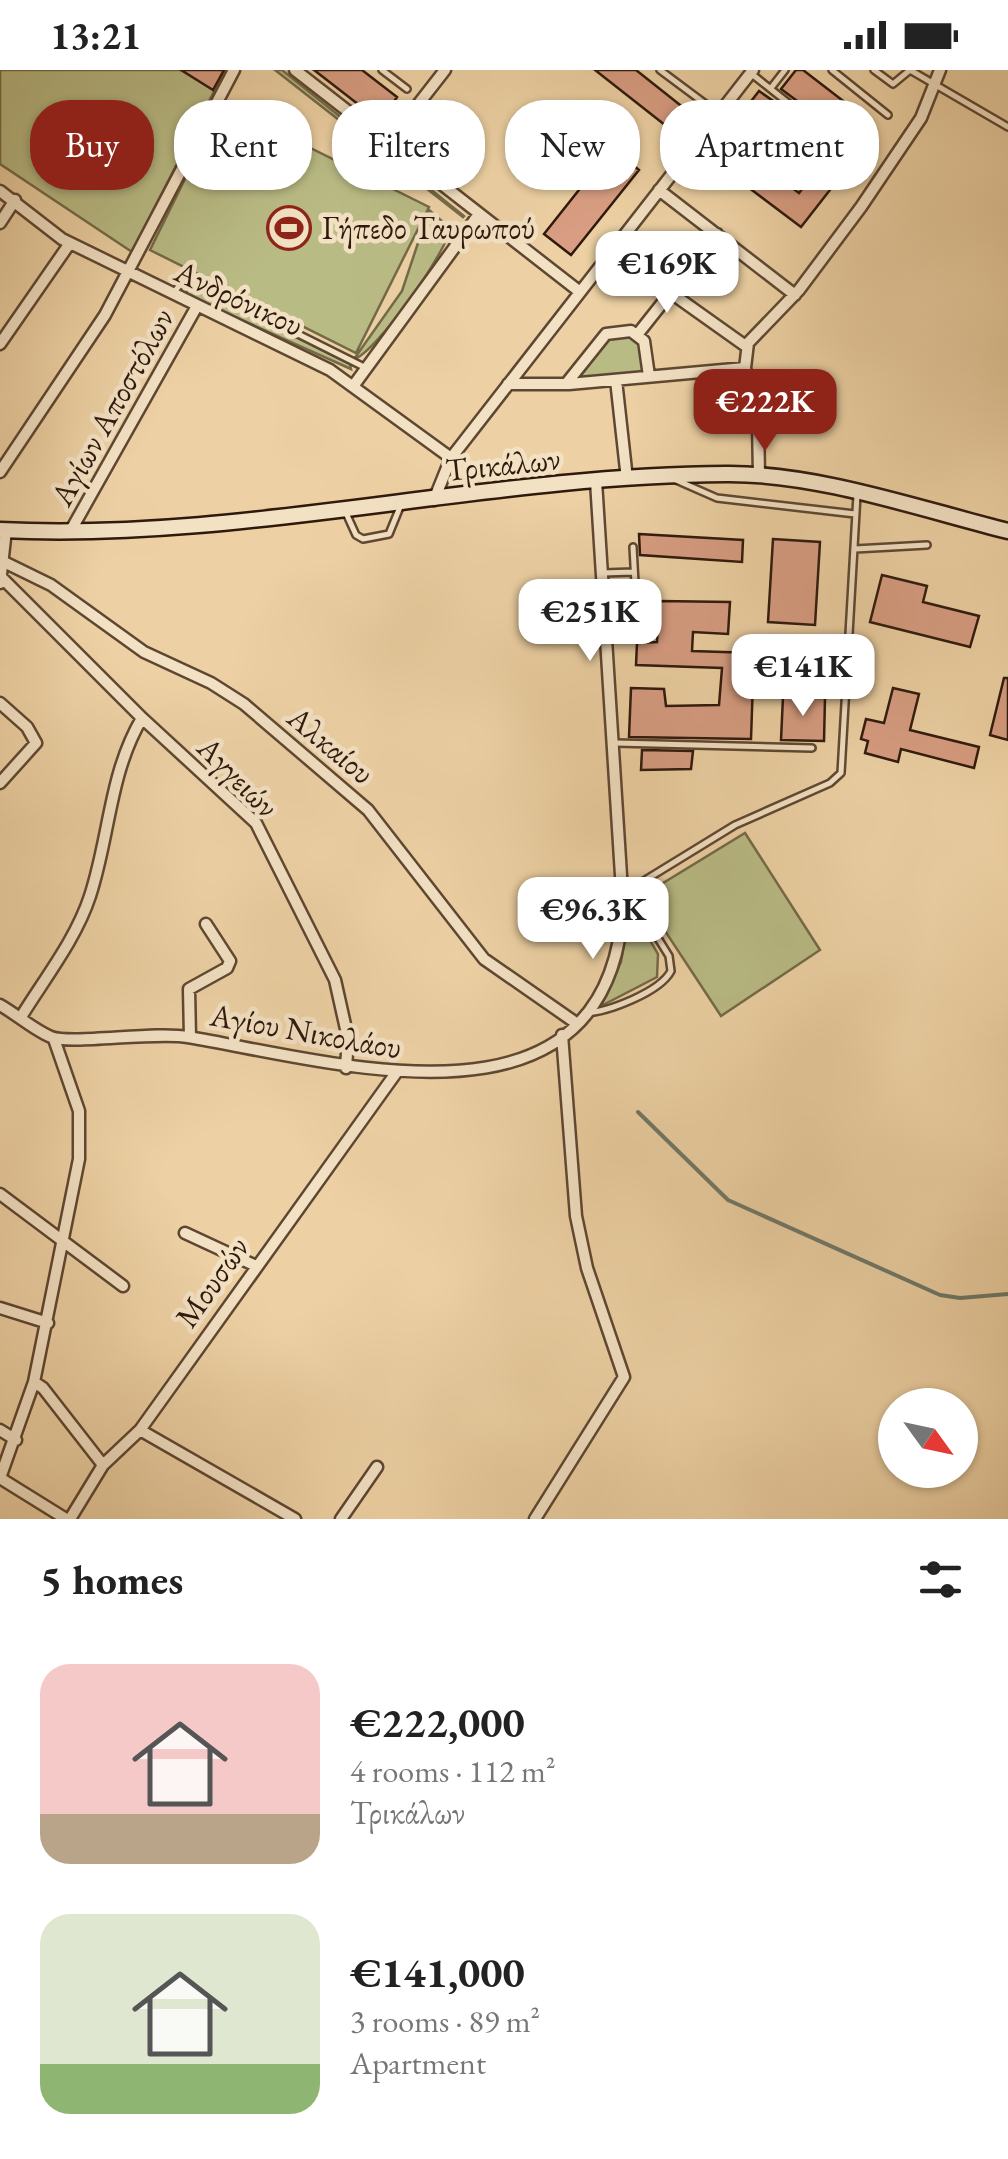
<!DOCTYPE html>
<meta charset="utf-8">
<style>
body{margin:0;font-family:"EB Garamond",serif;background:#f2f2f2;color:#222;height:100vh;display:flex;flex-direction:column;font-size:38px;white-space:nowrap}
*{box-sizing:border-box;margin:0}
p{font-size:32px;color:#767676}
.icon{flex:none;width:55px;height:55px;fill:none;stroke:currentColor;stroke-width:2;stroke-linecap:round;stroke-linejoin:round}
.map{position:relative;height:1449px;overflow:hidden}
.drawer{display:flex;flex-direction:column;background:#fff;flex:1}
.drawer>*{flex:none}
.guide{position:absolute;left:30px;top:30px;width:950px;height:90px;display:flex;gap:20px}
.needle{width:65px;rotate:123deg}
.tools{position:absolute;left:878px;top:1318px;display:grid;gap:20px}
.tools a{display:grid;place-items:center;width:100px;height:100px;border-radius:50%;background:#fff;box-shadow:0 2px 8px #0004;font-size:50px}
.price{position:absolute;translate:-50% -85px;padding:0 22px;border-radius:20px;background:#fff;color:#222;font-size:32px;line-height:65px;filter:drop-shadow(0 2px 5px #0008)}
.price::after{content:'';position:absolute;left:50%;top:60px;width:30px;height:22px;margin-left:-15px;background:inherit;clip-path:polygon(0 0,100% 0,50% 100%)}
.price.on{background:#8f2418;color:#fff}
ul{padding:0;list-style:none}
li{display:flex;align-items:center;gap:30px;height:250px;padding:0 40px}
li span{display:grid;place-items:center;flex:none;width:280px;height:200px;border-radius:30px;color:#555}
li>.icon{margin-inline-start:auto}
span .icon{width:120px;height:120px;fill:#fffc;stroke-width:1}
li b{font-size:42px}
h2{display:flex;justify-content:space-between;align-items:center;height:120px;padding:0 40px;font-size:42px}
.chip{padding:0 35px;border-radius:40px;background:#fff;box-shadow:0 2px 8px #0004;font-size:35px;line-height:90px}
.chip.on{background:#8f2418;color:#fff}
.status{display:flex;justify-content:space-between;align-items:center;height:70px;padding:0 50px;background:#fff;direction:ltr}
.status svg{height:28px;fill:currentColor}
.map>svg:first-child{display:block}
.green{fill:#b9bb85;stroke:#746a48;stroke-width:2.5}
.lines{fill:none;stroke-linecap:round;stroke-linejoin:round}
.stream{stroke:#6f7869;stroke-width:4}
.building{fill:#d89d82;stroke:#2f190c;stroke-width:2.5}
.lane-casing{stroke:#5e4732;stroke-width:10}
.street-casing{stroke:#5e4732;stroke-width:15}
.secondary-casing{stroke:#2f190c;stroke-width:19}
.lane{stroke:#f3e1c4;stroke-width:5}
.street{stroke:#f3e1c4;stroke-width:10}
.secondary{stroke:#f3e1c4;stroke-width:14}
.labels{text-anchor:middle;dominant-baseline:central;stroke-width:9;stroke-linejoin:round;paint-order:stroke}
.poi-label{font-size:32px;fill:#2f190c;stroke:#f3e1c4;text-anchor:start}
.street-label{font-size:32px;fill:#2f190c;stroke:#f3e1c4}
</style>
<div class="status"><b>13:21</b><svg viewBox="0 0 49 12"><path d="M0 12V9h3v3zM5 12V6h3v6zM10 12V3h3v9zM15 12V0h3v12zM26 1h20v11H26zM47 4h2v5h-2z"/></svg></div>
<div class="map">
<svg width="1008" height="1449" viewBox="0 0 1008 1449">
<rect width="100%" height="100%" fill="#edd1a4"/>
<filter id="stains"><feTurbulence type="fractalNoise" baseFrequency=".002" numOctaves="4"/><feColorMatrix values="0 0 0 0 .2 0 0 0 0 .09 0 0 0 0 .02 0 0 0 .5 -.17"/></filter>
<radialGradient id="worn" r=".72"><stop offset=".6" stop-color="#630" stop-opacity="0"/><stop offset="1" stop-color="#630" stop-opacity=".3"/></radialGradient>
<!-- green -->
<path class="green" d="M0,0H225L132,182L0,94Z
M275,0H282L464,146L463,147Z
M222,34L429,137L356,283L150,180Z
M429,140L450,158C448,181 375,284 354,289L402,221Z
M188,217L199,219L350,294L351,299L186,225Z
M630,263L642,272L646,306L569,313L607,265Z
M745,763L820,880L721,946L642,826Z
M630,836L658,884L657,907L601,936L621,892Z"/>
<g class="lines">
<!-- stream -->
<path class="stream" d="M638,1042L728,1130L940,1225L960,1228L1008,1224"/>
</g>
<!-- building -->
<path class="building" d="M181,0H224L213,20Z
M314,0H362L397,27L381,52Z
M595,0H636L699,50L684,70Z
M796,0H803L864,47L855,59L869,70L801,157L708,87L759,21L796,47L776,73L771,69L755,90L799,123L843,65L781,19Z
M620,85L639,100L571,185L544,164L594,101L602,107Z
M639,464L743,470L742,492L640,485Z
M773,469L820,472L815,555L768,552Z
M882,505L927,516L923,532L979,546L970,577L870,552Z
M659,531L730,532L728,564L693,562L692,581L754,583L751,669L629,667L631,618L664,619L666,636L719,635L722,598L636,595L637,573L657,572Z
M783,587L823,589L822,606L782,604Z
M1004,608H1008V670L990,665Z
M893,618L919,624L910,660L979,677L974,698L901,679L898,692L865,683L868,671L861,669L866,649L884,653Z
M783,627L825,628L824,671L781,670Z
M642,680L693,681L691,699L641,700Z"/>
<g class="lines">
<!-- lane casing -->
<g class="lane-casing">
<path id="lane" d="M382,0L407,19
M660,0L719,44
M832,0L888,45
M874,0L893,14L910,0L1008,57
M753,5L821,59L795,100
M771,18L785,0
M175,221L183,211L198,214L364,297
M676,410L717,428L855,444
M346,443L356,465L363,469L389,464L400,437
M633,477L638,567
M855,479L927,475
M603,503L634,502
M616,673L812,678
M629,820L735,755L830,713L841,703L857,425
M585,943C608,942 660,922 671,901L669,886L628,820"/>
</g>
<!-- street casing -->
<g class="street-casing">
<path id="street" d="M295,0L580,222
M388,73L445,0
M659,120L795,225
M0,121L62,169L330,300L451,388
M0,153L15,130
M612,181L747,277
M637,265L717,164
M0,274L70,173
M616,310L627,409
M508,314H569L745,298
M566,314L606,264L631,261L644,271L649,306
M354,315L479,144
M0,402L105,245L234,0
M759,405L758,351L745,298L748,273L799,220L861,137L921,48L940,0
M434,430L451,388L753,0
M70,462L197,236
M6,493L51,515L144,582L211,613L244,634L368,740L484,889L576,953
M0,506L142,648L256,753L335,910L348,968L346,998
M0,513L6,460
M0,633L27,657L36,673L0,713
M0,935C16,944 34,960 51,967C71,975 155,961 188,967C337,992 608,1076 623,837L596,411
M21,947C45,908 76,869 90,826C110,765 109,704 142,648
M190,967L189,919L227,898L230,891L206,854
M0,1124L123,1216
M185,1163L254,1195
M0,1238L48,1253
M34,1312L43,1318L103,1395
M0,1360L16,1370
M140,1360L295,1449
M0,1408L34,1312L79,1089V1041L54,969
M0,1408L66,1449
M70,1449L103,1395L140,1360L396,1003
M341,1449L377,1397
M535,1449L624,1307L587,1198L576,1146L562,965"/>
</g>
<!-- secondary casing -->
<g class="secondary-casing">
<path id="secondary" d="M0,460C244,472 483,405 726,404C817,403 920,439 1008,461"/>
</g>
<!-- lane -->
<use href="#lane" class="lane"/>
<!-- street -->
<use href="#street" class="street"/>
<!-- secondary -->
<use href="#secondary" class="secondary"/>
</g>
<!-- icons -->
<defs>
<g id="stadium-ring" transform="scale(2.25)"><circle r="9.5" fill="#f3e1c4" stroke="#8f2418" stroke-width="1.5"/><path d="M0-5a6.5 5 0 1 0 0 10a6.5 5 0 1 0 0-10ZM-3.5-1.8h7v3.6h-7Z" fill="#8f2418"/></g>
</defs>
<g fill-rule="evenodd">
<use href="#stadium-ring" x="289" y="158"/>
</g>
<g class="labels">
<!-- poi labels -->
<g class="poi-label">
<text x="322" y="158">Γήπεδο Ταυρωπού</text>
</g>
<!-- street labels -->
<g class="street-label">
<text transform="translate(239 228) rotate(25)">Ανδρόνικου</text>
<text transform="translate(112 337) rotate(-61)">Αγίων Αποστόλων</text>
<text transform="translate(503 394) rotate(-6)">Τρικάλων</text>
<text transform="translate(331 675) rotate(40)">Αλκαίου</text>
<text transform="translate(238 707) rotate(45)">Αγγειών</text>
<text transform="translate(306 961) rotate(10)">Αγίου Νικολάου</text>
<text transform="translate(212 1212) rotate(-55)">Μουσών</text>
</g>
</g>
<rect width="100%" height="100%" filter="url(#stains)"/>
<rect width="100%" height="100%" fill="url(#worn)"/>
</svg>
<div class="tools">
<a><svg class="needle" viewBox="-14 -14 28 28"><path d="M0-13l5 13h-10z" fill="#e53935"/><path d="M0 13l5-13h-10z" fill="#767676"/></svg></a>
</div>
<b class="price" style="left:667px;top:246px">€169K</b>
<b class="price on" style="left:765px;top:384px">€222K</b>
<b class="price" style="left:590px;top:594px">€251K</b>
<b class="price" style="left:803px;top:649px">€141K</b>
<b class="price" style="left:593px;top:892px">€96.3K</b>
<div class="guide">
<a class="chip on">Buy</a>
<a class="chip">Rent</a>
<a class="chip">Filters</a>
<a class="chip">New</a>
<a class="chip">Apartment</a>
</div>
</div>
<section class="drawer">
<h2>5 homes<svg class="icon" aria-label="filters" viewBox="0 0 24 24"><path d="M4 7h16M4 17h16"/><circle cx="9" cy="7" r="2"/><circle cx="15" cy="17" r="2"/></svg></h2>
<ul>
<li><span style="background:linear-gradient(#f6c9c9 75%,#b9a48a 0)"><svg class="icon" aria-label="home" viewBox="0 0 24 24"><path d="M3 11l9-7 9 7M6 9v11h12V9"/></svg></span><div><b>€222,000</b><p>4 rooms · 112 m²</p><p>Τρικάλων</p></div></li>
<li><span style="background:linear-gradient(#dfe7d0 75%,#8fb573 0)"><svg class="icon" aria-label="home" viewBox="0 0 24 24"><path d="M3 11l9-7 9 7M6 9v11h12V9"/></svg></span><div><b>€141,000</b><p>3 rooms · 89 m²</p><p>Apartment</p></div></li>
</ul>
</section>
